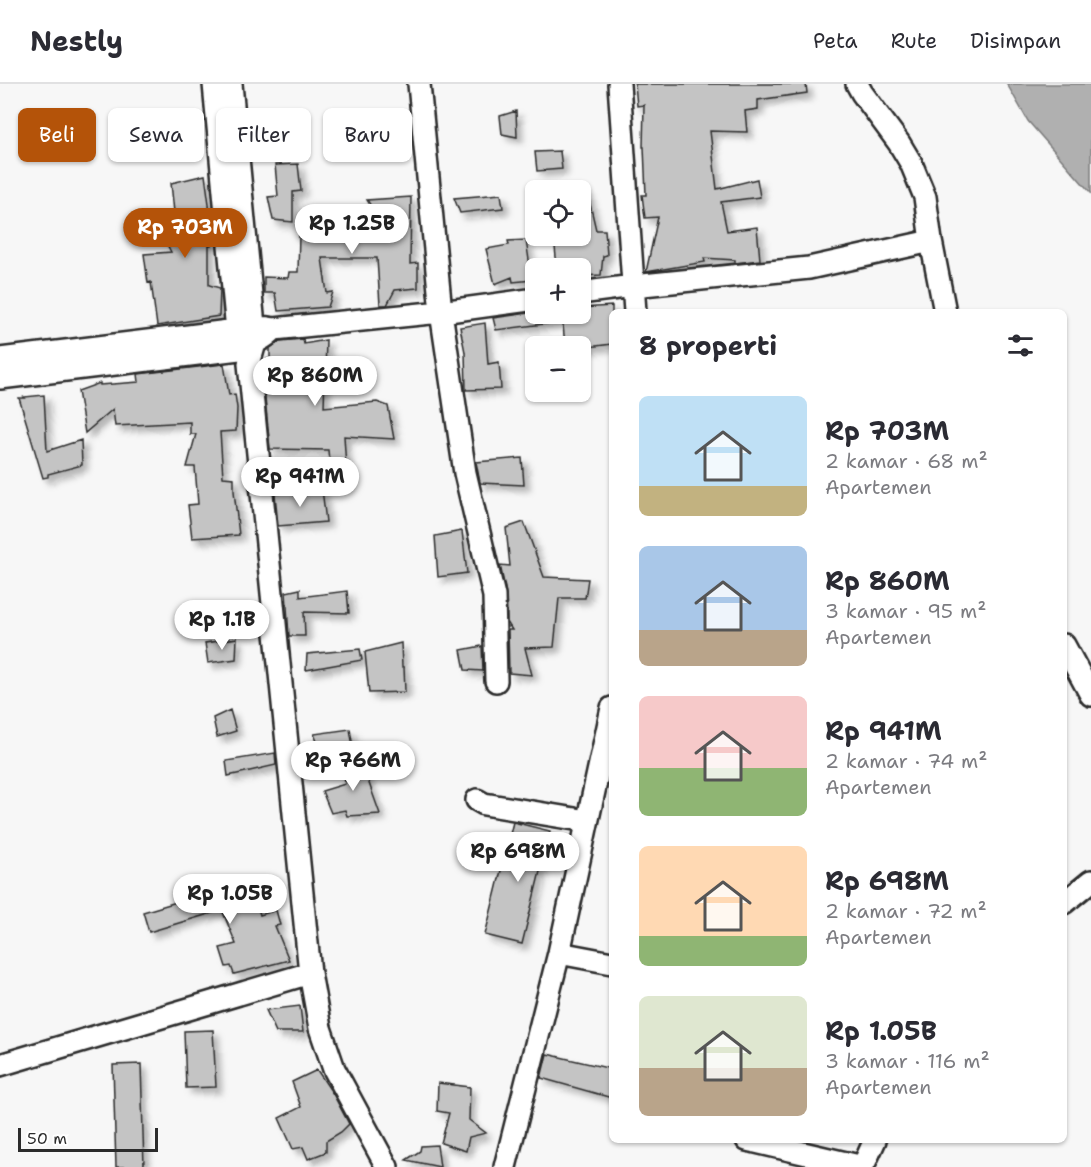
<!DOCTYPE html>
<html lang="id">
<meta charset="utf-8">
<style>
body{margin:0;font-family:"Shantell Sans",sans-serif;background:#f2f2f3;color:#2b2b33;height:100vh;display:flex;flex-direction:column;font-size:22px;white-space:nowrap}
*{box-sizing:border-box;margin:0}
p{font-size:20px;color:#7c7c81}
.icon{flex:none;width:33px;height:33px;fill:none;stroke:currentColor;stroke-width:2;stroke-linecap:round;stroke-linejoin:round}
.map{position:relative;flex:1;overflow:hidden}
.panel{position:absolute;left:609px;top:225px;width:458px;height:834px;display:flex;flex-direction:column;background:#fff;border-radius:9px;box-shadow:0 2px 4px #0004}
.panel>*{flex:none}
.hud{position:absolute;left:18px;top:24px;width:501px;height:54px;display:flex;gap:12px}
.controls{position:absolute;left:525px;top:96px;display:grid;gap:12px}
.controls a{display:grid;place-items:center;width:66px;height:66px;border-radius:9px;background:#fff;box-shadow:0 2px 4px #0004;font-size:30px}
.scale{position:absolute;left:18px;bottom:15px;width:140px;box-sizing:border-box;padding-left:6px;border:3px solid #2b2b2b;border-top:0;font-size:16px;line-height:21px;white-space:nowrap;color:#2b2b2b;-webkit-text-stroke:4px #fff;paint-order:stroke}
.price{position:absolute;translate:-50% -51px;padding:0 14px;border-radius:21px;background:#fff;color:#222;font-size:20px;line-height:39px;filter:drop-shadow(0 2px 3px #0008)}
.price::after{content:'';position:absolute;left:50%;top:36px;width:18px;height:14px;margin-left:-9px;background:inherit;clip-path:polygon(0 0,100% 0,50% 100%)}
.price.selected{background:#b45309;color:#fff}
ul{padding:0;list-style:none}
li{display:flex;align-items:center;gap:18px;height:150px;padding:0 30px}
li span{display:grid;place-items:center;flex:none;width:168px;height:120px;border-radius:9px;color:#555}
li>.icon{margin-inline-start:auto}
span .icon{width:72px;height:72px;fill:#fffc;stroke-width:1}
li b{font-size:26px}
h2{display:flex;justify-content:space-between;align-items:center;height:72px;padding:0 30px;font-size:26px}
.pill{padding:0 21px;border-radius:9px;background:#fff;box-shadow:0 2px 4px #0004;font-size:21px;line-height:54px}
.pill.selected{background:#b45309;color:#fff}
header{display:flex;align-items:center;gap:36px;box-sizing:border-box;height:84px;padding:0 30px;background:#fff;border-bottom:2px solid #e1e1e2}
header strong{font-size:28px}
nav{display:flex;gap:33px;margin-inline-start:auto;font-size:21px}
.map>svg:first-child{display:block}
.water{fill:#b0b0b0;stroke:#7b7b7b;stroke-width:1.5}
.building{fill:#c4c4c4;stroke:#2b2b2b;stroke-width:1.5;filter:url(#shadow)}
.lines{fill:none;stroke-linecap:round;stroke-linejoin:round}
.minor-casing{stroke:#2b2b2b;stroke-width:26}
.minor{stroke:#fff;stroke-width:21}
</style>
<header>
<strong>Nestly</strong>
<nav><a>Peta</a><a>Rute</a><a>Disimpan</a></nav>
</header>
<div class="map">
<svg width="1091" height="1083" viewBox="0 0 1091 1083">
<defs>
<filter id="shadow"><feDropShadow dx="5.5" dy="5.5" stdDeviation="3" flood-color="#0004"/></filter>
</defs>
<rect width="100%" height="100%" fill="#f7f7f7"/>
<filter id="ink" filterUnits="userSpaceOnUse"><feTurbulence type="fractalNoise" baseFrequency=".0167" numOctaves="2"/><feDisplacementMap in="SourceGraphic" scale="12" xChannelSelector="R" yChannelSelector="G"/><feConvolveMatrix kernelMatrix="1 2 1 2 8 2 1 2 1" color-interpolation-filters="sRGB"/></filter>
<g filter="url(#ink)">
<!-- water -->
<path class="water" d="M1007,0H1091V109L1028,37Z"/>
<!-- building -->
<path class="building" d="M635,0H806L807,9L758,16V25L745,27L747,48L710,47L717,105L757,95L760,113L721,118L727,147L757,143L760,176L735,179V176L704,174L705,178L646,188L658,133L645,134L642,111H646L644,63H643L644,21L637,22Z
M516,27L517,53L502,50L500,32Z
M560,67L562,85L537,87L535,68Z
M298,80L301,107L293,108V138L273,136L268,113L278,112L275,81Z
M205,91L209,120L211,161H209V201L220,204L219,232L157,242L151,198L148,199L144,170L171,168L164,155L162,131L174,128L171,99Z
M587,107L596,146H605L607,171L603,172L601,191L580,192V184H557L554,152H580V108Z
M501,110L503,124L460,129L454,114Z
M411,113L410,180L418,179V204L395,206L387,221H380L377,174H322L327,209L333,208L328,223L278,227L275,209H264V193L288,194L289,188H298L299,151L328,150L326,132L376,130L367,116Z
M526,156L532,196L513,198L512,193L495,200L486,165L509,161L508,157Z
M612,222V260L580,264V262H565L562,230H580V224Z
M536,228V230H558L559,238L496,246L493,234Z
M485,239L488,280L499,278L501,305L466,306L465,268L460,243Z
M303,255L304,260L326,256L324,323L377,318L388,322L394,355L344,352L347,399L331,400L328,366L270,365L264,303H266L267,275H270V264L280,257Z
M224,280L229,311L235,310L237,324L236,347L220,348L223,393L234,394V407L239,451L192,454L188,421L198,420L195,383H187L196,350H190V338L115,342L113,325L85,349L78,307L100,299V301L139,298L138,290Z
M44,311L47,367L81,356L82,381L48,390V393L43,394L19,314H25L24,313Z
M522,374L524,401L480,399L476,378Z
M322,405L326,438L278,442L275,410Z
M524,438L544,493L588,495L585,514H559L554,563L525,564L532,591L509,589L508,546H512L507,538L506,509L500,481L510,482L506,444Z
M462,447L467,489L438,493L435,452Z
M300,505V513L347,507L349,529L304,528L305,552H289L286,508Z
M237,554L236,575L208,579L205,559Z
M401,559L402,583H404L405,608L369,609L365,568Z
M482,562L483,587L465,586L461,566Z
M360,565L362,576L306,586L307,570Z
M230,626L236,647L217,653L213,634Z
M350,645L354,669L323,672L314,650Z
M275,669L276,681L228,692L226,677Z
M360,674L380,730L347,732L345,726L331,729L322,707L345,700L343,677Z
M513,738L550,747L522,860L485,851Z
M250,796L260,831L276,826L280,841L275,842L289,876L234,890L231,882L226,883L220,864L236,860L222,826L149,848L143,828Z
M300,922L303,948H276L266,926Z
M213,946L216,1003L186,1004L184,947Z
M547,970L612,985V1014L541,994Z
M141,980L144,1083H116L113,981Z
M317,986L333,1010L349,1040L341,1048L326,1057V1068L308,1075L303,1063L293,1065L279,1034L301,1023L292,998Z
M438,999L470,1003L469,1036L486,1049L469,1053L466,1067L441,1059L449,1029L437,1027Z
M437,1061L440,1083L406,1076L420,1067L421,1062Z"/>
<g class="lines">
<!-- minor casing -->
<g class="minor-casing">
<path id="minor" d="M214,0L238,258
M231,0L254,242L255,259L249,280L310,889L320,944L334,985L387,1083
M419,0L441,228L465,389L494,512L496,597
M619,0L635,228
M857,0L862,9L899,59L911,79L925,113L931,157L945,228
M580,209L633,202L809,184L931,157
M274,245L441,228L536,215
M0,275L237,246C251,243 261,242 274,245C264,256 252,260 239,265L0,294
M1064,561L1091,611
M477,716L484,720L587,737
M1064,819L1091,797
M559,869L612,879
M0,981L310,889
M747,1056L859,1082L865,1078L875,1056
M505,1083L559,869L612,624"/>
</g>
<!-- minor -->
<use href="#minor" class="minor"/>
</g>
</g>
</svg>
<div class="controls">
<a><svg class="icon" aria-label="locate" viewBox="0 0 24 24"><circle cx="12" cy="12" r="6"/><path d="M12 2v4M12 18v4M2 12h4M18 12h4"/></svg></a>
<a>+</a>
<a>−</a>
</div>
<div class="scale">50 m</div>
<b class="price" style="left:352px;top:171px">Rp 1.25B</b>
<b class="price selected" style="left:185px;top:175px">Rp 703M</b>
<b class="price" style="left:315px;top:323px">Rp 860M</b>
<b class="price" style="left:300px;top:424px">Rp 941M</b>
<b class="price" style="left:222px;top:567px">Rp 1.1B</b>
<b class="price" style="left:353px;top:708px">Rp 766M</b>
<b class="price" style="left:518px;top:799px">Rp 698M</b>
<b class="price" style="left:230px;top:841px">Rp 1.05B</b>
<div class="hud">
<a class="pill selected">Beli</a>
<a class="pill">Sewa</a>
<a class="pill">Filter</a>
<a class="pill">Baru</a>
</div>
<section class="panel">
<h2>8 properti<svg class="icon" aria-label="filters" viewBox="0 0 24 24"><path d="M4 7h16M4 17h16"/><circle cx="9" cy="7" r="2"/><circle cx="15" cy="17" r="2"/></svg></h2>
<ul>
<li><span style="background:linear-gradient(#bfe0f5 75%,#c2b280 0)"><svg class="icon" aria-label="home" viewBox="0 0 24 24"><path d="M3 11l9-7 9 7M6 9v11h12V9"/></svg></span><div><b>Rp 703M</b><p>2 kamar · 68 m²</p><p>Apartemen</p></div></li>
<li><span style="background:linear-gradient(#a9c7e8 70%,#b9a48a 0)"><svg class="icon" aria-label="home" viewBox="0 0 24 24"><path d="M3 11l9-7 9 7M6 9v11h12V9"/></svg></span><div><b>Rp 860M</b><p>3 kamar · 95 m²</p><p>Apartemen</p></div></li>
<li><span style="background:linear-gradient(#f6c9c9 60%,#8fb573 0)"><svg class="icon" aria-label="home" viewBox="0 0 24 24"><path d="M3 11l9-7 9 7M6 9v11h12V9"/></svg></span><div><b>Rp 941M</b><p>2 kamar · 74 m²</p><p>Apartemen</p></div></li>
<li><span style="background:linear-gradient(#ffd9b3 75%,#8fb573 0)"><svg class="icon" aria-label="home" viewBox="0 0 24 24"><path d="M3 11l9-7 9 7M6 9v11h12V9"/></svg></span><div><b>Rp 698M</b><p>2 kamar · 72 m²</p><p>Apartemen</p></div></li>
<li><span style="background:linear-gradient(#dfe7d0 60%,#b9a48a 0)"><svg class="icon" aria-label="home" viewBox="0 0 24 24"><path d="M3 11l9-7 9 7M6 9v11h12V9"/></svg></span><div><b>Rp 1.05B</b><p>3 kamar · 116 m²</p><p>Apartemen</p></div></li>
</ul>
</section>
</div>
